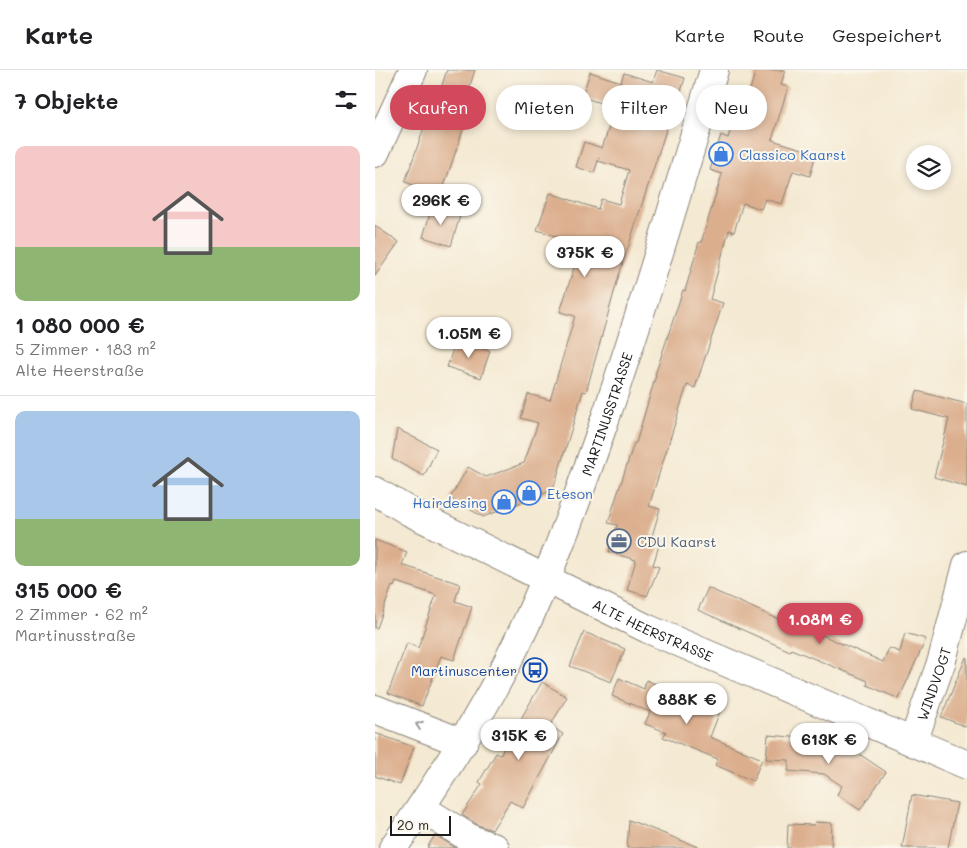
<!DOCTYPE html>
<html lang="de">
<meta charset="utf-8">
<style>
body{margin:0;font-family:Mali,sans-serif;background:#f2f2f2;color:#202124;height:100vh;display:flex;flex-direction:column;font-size:19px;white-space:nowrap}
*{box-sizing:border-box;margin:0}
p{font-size:16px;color:#757577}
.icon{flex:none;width:28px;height:28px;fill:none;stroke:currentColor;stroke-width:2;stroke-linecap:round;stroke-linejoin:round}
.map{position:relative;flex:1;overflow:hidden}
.panel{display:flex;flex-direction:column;background:#fff;width:375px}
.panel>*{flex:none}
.guide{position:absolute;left:15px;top:15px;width:475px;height:45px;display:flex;gap:10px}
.fabs{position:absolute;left:531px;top:75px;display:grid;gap:10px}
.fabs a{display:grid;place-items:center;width:45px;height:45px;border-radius:50%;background:#fff;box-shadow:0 2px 8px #0003;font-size:25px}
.scale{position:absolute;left:15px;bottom:12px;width:61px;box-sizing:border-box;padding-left:5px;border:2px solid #1c1c1c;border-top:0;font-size:14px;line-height:18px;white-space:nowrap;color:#1c1c1c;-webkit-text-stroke:4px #fbf7ec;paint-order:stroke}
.price{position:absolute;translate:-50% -42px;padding:0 11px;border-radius:18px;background:#fff;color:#222;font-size:16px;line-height:32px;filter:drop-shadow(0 1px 2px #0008)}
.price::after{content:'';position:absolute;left:50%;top:30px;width:15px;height:11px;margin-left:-8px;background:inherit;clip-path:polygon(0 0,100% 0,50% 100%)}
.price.on{background:#d1495b;color:#fff}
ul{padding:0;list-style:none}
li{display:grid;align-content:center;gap:10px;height:265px;padding:0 15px}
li+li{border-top:1px solid #e0e0e0}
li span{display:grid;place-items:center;height:155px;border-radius:10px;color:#555}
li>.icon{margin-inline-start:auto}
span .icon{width:90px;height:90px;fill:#fffc;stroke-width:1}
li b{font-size:21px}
h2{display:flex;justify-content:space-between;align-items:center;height:60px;padding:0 15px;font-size:21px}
.chip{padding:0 18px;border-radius:22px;background:#fff;box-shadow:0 2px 8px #0003;font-size:18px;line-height:45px}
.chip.on{background:#d1495b;color:#fff}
header{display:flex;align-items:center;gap:30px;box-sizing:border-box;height:70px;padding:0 25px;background:#fff;border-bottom:1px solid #e0e0e0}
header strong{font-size:24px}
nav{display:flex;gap:28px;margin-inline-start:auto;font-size:18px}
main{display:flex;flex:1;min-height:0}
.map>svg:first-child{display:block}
.building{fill:#dbaf8e}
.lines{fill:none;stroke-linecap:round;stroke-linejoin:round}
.minor-casing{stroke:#888277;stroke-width:30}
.major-casing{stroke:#888277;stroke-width:30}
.minor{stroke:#fff;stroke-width:28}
.major{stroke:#fff;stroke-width:28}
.oneway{stroke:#999}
.labels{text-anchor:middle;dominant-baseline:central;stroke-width:4;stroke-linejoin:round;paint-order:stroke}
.shop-label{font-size:14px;fill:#366cbe;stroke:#fbf7ec;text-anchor:start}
.street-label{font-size:14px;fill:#1c1c1c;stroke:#fbf7ec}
.service-label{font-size:14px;fill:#4e5e75;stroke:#fbf7ec;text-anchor:start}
.transit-label{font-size:14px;fill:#164399;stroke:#fbf7ec;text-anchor:end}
</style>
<header>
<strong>Karte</strong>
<nav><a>Karte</a><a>Route</a><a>Gespeichert</a></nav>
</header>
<main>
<section class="panel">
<h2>7 Objekte<svg class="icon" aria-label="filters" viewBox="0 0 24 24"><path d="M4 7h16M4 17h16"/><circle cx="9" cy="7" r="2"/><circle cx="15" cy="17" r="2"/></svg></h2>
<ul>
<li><span style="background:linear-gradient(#f6c9c9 65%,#8fb573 0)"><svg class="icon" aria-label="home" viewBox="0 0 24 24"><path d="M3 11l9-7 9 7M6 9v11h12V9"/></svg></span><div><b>1 080 000 €</b><p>5 Zimmer · 183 m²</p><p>Alte Heerstraße</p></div></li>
<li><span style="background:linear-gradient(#a9c7e8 70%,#8fb573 0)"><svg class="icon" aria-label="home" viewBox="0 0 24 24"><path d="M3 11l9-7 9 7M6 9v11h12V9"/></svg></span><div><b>315 000 €</b><p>2 Zimmer · 62 m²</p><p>Martinusstraße</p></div></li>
</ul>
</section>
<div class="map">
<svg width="592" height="778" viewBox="0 0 592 778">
<rect width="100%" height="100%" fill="#fbf7ec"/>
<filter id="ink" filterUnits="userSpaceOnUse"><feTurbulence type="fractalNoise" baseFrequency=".02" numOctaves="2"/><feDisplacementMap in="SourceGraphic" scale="10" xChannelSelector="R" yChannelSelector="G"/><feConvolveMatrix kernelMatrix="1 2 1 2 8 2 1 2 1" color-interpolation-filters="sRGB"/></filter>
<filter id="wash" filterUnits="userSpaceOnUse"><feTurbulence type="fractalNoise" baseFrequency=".0096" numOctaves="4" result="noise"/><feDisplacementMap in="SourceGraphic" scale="20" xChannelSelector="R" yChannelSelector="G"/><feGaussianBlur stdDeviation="1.12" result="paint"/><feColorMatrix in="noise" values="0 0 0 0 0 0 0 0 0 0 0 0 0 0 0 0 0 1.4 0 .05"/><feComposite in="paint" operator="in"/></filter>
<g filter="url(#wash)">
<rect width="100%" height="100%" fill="#f4e9d2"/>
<g id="blocks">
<!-- building -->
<path class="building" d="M72,0H100L93,22L100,24L66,125L30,112L59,29L62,30Z
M282,0L310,8L297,52L294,51L244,205L211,322L208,321L178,420L108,447L75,428L93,397L111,407L149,393L163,353L146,348L153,324L175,330L200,246L185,242L203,185L192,181L196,171L162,160L175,123L223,139L226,129L244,134L254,100L223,91L224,88L219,103L201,97L209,72L227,78L238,46L235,45L238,37L207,27L215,2L246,12L249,3L278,12Z
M381,0H410L406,15L413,17L397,70L441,83L435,106L418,101L407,134L390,129L386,139L368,133L359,162L354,160L335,229L348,233L320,318L312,315L274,436L285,439L277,466L286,469L278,495L284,497L272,526L252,520L261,490L234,482L242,455L233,453L259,373H261L281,305H280L308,220L310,221L324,172L326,173L347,104L335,100L346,65L353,68L365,30L371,32Z
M57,137L85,146L76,176L48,167Z
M0,156L24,172L0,206Z
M81,270L115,281L106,308L72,297Z
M542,321L592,334V417L559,407L574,349L537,339Z
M22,359L62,379L49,406L17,389Z
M0,470L32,482L27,495L85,514L80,531L97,537L79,590L66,586L47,636L13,623L32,573L43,578L61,525L21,512L19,517L17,516L2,558H0Z
M333,518L446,568L447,565L508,592L514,578L525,582L530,563L551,569L524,629L492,615L493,611L416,579L415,581L323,540Z
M209,562L250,579L236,612L195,596Z
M591,587H592V657L566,647Z
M244,608L269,619L271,610L345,641L335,667L387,689L378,711L340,695L343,689L288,667L291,662L270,654L275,642L237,626Z
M167,612L192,627L175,656L188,664L148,738L135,731L117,760L103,755L87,745L107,714L104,712L121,683L125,685Z
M0,663L39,677L25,715L0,706Z
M393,665L465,671L511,702L485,740L462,724L467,716L449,704L413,701L414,690L391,689Z
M537,725L582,733L573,778H527Z
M254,750L323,777V778H252Z
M440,752L457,753L456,778H412L413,754L439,755Z
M60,765L81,778H52Z"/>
</g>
</g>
<g filter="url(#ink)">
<use href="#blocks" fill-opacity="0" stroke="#888277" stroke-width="1"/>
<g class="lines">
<!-- minor casing -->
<g class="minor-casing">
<g id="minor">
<path d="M0,83L38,0"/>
<path id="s1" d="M0,421L35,442L273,559L592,695"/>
<path d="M0,639L88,673"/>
<path id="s2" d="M538,672L567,590L592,495"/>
<path d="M46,738L96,769L120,778"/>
</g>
</g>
<!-- major casing -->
<g class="major-casing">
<g id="major">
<path id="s3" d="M18,778C59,719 97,660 130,597C169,522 198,441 226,361C267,242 303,121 339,0"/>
</g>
</g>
<!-- minor -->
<use href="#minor" class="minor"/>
<!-- major -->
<use href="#major" class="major"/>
</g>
<!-- one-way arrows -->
<defs><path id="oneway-chevron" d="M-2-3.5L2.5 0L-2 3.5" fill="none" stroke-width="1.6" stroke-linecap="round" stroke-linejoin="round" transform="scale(1.25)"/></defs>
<use class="oneway" href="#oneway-chevron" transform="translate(44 655) rotate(-160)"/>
</g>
<!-- icons -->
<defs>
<g id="shop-ring" transform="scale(1.25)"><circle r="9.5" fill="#fbf7ec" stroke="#3f7fe0" stroke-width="1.5"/><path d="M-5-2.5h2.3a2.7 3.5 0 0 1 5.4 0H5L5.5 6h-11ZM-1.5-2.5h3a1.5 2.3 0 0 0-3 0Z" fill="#3f7fe0"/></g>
<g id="office-ring" transform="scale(1.25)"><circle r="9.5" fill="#fbf7ec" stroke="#5c6f8a" stroke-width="1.5"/><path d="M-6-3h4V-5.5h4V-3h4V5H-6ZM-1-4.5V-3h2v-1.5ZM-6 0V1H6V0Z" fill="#5c6f8a"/></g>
<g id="bus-ring" transform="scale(1.25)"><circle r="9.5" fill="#fbf7ec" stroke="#1a4fb4" stroke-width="1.5"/><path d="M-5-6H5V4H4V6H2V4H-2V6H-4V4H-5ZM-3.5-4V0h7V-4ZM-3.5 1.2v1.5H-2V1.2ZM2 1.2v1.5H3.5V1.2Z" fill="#1a4fb4"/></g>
</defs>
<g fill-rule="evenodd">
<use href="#shop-ring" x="346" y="84"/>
<use href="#shop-ring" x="154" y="423"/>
<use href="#shop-ring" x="129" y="432"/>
<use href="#office-ring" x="244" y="471"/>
<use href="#bus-ring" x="160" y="600"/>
</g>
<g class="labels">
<!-- shop labels -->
<g class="shop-label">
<text x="364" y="84">Classico Kaarst</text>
<text x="172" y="423">Eteson</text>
<text x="112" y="432" text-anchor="end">Hairdesing</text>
</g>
<!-- street labels -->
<g class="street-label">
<text stroke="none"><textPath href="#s3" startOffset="486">MARTINUSSTRASSE</textPath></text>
<text stroke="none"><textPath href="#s1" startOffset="311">ALTE HEERSTRASSE</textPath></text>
<text stroke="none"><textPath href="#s2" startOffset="62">WINDVOGT</textPath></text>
</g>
<!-- service labels -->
<g class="service-label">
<text x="262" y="471">CDU Kaarst</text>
</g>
<!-- transit labels -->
<g class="transit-label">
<text x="142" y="600">Martinuscenter</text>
</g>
</g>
</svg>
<div class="fabs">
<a><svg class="icon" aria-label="layers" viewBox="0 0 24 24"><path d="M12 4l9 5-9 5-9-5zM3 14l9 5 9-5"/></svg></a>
</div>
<div class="scale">20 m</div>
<b class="price" style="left:66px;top:156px">296K €</b>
<b class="price" style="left:210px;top:208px">375K €</b>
<b class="price" style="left:94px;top:289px">1.05M €</b>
<b class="price on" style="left:445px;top:575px">1.08M €</b>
<b class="price" style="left:312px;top:655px">888K €</b>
<b class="price" style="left:144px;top:691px">315K €</b>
<b class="price" style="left:454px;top:695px">613K €</b>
<div class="guide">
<a class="chip on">Kaufen</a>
<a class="chip">Mieten</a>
<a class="chip">Filter</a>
<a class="chip">Neu</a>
</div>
</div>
</main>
